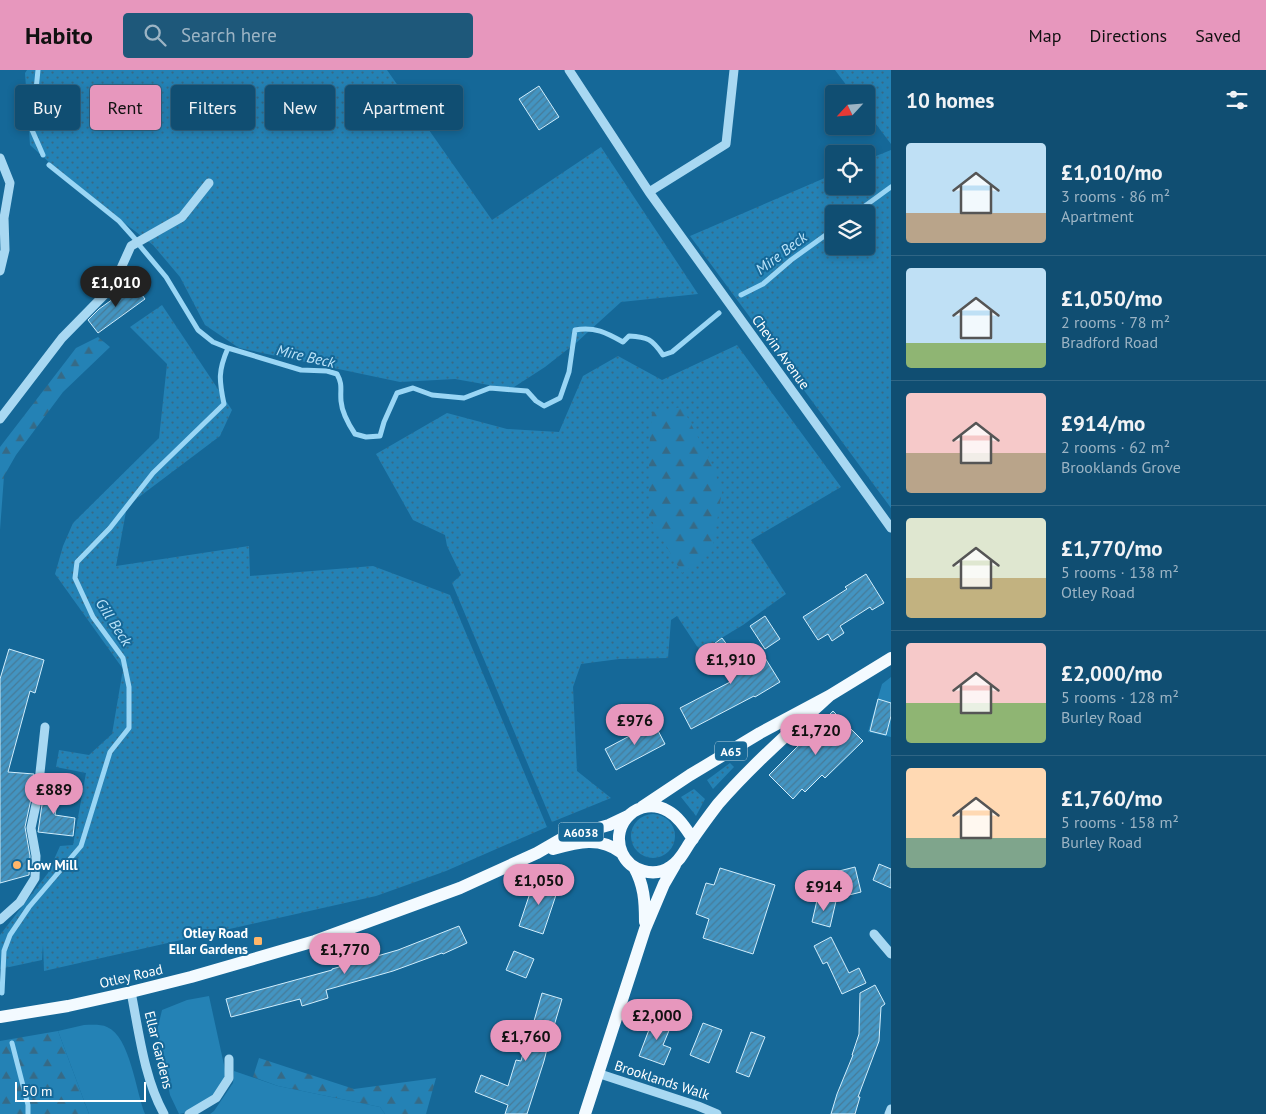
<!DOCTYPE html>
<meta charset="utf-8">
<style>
body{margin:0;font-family:"PT Sans",sans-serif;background:#1e587a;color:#f1f3f6;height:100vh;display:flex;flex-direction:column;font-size:19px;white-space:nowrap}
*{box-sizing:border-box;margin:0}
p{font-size:16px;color:#9cb4c4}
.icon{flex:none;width:28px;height:28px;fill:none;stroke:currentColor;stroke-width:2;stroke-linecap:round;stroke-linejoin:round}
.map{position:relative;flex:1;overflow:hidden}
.sheet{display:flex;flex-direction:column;background:#104e72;width:375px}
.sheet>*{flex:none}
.hud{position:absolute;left:15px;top:15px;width:475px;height:45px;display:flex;gap:10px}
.needle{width:32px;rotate:244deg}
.controls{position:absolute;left:825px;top:15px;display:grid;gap:10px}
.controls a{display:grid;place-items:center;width:50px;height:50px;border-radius:5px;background:#104e72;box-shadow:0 2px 8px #0003,0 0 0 1px #306584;font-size:25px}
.scale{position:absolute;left:15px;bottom:12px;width:131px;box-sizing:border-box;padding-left:5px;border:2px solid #fff;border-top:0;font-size:14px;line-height:18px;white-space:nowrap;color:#fff;-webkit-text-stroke:4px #156898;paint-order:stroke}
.price{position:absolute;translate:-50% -42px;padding:0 11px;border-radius:18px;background:#e797bd;color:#111;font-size:16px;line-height:32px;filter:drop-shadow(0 1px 2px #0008)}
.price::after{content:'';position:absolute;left:50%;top:30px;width:15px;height:11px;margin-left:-8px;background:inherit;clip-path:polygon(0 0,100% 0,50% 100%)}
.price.current{background:#222;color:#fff}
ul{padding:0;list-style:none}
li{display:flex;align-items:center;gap:15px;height:125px;padding:0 15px}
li+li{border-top:1px solid #306584}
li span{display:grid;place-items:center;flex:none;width:140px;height:100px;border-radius:5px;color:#555}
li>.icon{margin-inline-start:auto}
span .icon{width:60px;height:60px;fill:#fffc;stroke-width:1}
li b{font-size:21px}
h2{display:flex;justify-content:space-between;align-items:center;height:60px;padding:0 15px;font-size:21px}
.chip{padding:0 18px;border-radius:5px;background:#104e72;box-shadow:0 2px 8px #0003,0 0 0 1px #306584;font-size:18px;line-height:45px}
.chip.current{background:#e797bd;color:#111}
header{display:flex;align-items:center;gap:30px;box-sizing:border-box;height:70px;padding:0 25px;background:#e797bd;color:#111}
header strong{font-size:24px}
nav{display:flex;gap:28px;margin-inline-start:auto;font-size:18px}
.search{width:350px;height:45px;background:#1e587a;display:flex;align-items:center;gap:12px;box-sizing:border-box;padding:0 18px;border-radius:5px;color:#9cb4c4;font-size:19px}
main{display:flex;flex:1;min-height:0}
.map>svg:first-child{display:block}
.grass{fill:url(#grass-dots);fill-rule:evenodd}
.forest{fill:url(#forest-firs)}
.park{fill:#2482b5}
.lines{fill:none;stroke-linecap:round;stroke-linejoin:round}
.stream{stroke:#9ad6f5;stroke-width:5}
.building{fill:url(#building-hatch);stroke:#d0edfc}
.minor{stroke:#a8d8f2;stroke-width:9}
.major{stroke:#f3faff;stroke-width:12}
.poi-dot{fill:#ffb669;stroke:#156898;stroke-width:2}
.labels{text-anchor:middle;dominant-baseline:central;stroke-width:4;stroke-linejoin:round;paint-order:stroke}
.shield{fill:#156898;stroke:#b9d2e0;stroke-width:1}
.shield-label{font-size:12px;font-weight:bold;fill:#fff}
.street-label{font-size:14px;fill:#fff;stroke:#156898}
.poi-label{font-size:14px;font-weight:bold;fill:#fff;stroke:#156898;text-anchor:start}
.water-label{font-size:15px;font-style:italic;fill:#bce4fa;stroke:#156898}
</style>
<header>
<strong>Habito</strong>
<div class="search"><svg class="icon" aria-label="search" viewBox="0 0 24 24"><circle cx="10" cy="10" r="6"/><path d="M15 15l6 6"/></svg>Search here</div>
<nav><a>Map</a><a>Directions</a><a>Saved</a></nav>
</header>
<main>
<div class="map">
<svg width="891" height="1044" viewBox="0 0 891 1044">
<defs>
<pattern id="grass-dots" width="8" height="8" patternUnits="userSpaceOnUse" patternTransform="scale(1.25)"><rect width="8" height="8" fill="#2482b5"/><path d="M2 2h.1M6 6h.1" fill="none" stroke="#366a86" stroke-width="1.8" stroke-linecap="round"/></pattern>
<pattern id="forest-firs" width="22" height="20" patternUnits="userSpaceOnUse" patternTransform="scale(1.25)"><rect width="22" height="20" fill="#2482b5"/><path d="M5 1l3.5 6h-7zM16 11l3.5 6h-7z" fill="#366a86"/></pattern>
<pattern id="building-hatch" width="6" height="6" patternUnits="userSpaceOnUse" patternTransform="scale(1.25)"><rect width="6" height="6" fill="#4394c1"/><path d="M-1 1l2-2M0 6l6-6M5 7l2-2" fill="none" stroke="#467b98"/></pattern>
</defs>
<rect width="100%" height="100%" fill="#156898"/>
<!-- grass -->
<path class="grass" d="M27,0H387L492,150L601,77L698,224L621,232L577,272L545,297L511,319L455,309L400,312L239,278L205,255L180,207L153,175L71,112L30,75L25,3Z
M835,0H891V74L866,41V24H853Z
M891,80V438L690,166L834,104V116H866V90ZM834,144H866V176H834Z
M162,235L232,340L220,366L127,436L116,496L249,476L250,506L373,496L450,525L547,757L446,801L376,826L44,901L43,874L42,890L0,899V865L48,803L60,776L73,775L86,703L56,697L59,680L89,685L112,664L123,599L55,504L63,476L73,453L159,368L167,294L130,257Z
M737,275L841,417L751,470L786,524L743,555L700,581L677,546L671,550L668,588L619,589L581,594L573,617L577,701L611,728L552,752L452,513L461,505L447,476L445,465L413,450L376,384L447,343L507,359L559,362L583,306L618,286L662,310Z
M730,693L734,697L713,719L707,710Z
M694,719L705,729L696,746L681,727Z
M631 766a22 22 0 1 1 44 0a22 22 0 1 1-44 0Z"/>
<!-- forest -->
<path class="forest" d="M98,267L110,277L63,322L16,385L4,406L0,460V377L76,278Z
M682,337L709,388L722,421L712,482L682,503L649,446V381L652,342Z
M58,961L89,1044H0V971Z
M259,988L354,1019L436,1008L426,1044H385L380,1037L278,1016L253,1007Z"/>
<!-- park -->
<path class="park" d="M891,607V667L868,662L882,614Z
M209,926L226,1004C223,1025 199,1041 179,1044L170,1025L157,961L162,940L187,930Z
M84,955C91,955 101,954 107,957C130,966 136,1022 145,1044H89L58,961Z
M234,1001L278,1016L380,1037L385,1044H210L214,1041L233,1013Z"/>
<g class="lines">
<!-- stream -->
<path class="stream" d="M38,0L32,60L43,85
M49,95L119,151L136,170
M854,144L891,117
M140,176L166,207L198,260L213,272L228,278L301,300L327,301L337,304C343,315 340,319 341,331C342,343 349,355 355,364L366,367L380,366L384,352L397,323L413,318L432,325L464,328L490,318L527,321L536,331L544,336L560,328L569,302L575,260C594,256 607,263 623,272L629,266C648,267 652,269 663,285L672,282L719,243
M741,225L763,214L791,190L834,159
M2,923L4,881L10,865L29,837L81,776L110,682L129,658V617L123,588L93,547L75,508L77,492L110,458L153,403L224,334C219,310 218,301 228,278
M12,973L28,1035V1044"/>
</g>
<!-- building -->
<path class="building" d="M539,16L559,47L539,60L519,29Z
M134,214L145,229L98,263L88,250L99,239Z
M866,504L884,533L872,540L870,537L840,556L844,563L832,571L828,564L818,570L803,547L847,519L845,517Z
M765,546L780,569L765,579L750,556Z
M722,568L742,595L762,583L780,612L755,627L754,626L691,659L680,638L732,611L707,579Z
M9,579L44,590L35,623L30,621L8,702L34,704L31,729L25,757L30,786L29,805L0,813V609Z
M878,629L891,633V646L886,665L870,661Z
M833,641L863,671L825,708L822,705L805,722L802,719L793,729L769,705Z
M654,653L665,674L616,700L605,679Z
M45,714L60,717L55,745L75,748L73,766L38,762Z
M879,794L891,799V818L873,810Z
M855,797L861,822L841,827L835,802Z
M720,798L775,815L753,884L703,868L709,849L696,844L706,813L714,815Z
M535,808L559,816L543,864L519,856Z
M818,826L836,831L830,857L812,852Z
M459,856L467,873L443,884L442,883L393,901L326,920L328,928L302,936L300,929L231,947L226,929L332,900V899L398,880Z
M831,867L849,903L859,898L866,913L842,924L827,892L823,894L814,876Z
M514,881L534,889L526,908L506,900Z
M875,915L885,934L881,937L879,971L858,1027H860L855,1044H831L837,1024L853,985H852L859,964L860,923Z
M542,923L562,929L554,956L553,955L544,991L527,1044H505L508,1035L475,1022L481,1005L508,1016L516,990L521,991L530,957L532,958Z
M655,944L673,951L663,975L671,978L664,995L639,986Z
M703,953L722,960L709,993L690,985Z
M751,962L765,967L749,1007L736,1002Z"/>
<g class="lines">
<!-- minor -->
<path class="minor" d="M569,0L649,122L891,458
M0,88L10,113L4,148L5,180L0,201
M649,122L726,74L734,0
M0,349L62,268L113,216L131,176L182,147L209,113
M0,850L20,832L35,808L36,786L31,758L37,730L45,657
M874,864L891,884
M131,922C139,962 144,1008 164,1044
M597,1003L698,1036L717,1044
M189,1044L216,1028L229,1008V989
M889,1044L891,1039"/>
<!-- major -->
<path class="major" d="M642,737L690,705L760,663L829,626L891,588
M693,769C686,759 679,747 668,741C640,725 609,753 622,783C630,801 654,808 670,797C679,792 684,782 689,774C698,761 708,747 718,734C752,695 791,661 829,626
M553,779C578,772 600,766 622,783
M634,797C644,815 645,831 645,852
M0,947L68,936L131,922L191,907L315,871L460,818L537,783L563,768L609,755L628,746
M585,1044L645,859L664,814L675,795"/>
</g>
<!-- markers -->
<g class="poi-dot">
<circle cx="17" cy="795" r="5"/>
<rect x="253" y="866" width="10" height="10" rx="2.5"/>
</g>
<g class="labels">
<!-- shield labels -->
<g class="shield">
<rect x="715" y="671.5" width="32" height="19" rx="4"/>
<rect x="558.5" y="752.5" width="45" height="19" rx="4"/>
</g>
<g class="shield-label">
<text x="731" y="681">A65</text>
<text x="581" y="762">A6038</text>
</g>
<!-- street labels -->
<g class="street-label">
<text transform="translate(781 282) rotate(54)">Chevin Avenue</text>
<text transform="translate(131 906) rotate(-13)">Otley Road</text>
<text transform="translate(159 980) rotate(76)">Ellar Gardens</text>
<text transform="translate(662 1010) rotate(18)">Brooklands Walk</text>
</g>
<!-- poi labels -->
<g class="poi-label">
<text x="27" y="795">Low Mill</text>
<text x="248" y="863" text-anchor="end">Otley Road<tspan x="248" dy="16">Ellar Gardens</tspan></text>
</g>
<!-- water labels -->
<g class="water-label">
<text transform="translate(781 183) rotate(-37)">Mire Beck</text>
<text transform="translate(306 286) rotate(13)">Mire Beck</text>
<text transform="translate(114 552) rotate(57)">Gill Beck</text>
</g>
</g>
</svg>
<div class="controls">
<a><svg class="needle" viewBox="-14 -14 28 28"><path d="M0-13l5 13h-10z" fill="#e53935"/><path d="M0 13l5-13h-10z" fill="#9cb4c4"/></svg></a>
<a><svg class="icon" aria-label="locate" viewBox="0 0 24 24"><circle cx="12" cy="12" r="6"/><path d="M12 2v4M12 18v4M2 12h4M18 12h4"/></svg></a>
<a><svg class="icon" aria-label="layers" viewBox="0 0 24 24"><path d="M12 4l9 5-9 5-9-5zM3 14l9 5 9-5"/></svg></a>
</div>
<div class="scale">50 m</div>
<b class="price current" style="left:116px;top:238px">£1,010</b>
<b class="price" style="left:731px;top:615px">£1,910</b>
<b class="price" style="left:635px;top:676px">£976</b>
<b class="price" style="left:816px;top:686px">£1,720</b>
<b class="price" style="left:54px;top:745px">£889</b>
<b class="price" style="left:539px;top:836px">£1,050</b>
<b class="price" style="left:824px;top:842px">£914</b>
<b class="price" style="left:345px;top:905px">£1,770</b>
<b class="price" style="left:657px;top:971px">£2,000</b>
<b class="price" style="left:526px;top:992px">£1,760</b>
<div class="hud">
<a class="chip">Buy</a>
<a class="chip current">Rent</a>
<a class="chip">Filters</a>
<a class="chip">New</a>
<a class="chip">Apartment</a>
</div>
</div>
<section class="sheet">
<h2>10 homes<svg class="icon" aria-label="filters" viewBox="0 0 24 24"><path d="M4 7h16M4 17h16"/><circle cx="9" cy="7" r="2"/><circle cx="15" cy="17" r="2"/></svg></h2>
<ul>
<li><span style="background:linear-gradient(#bfe0f5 70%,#b9a48a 0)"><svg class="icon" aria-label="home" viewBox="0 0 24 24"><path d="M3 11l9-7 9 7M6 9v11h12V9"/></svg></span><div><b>£1,010/mo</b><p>3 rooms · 86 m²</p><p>Apartment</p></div></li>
<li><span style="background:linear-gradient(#bfe0f5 75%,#8fb573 0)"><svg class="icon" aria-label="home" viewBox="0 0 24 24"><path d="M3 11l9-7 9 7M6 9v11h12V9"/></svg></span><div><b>£1,050/mo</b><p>2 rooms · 78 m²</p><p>Bradford Road</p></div></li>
<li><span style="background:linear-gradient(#f6c9c9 60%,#b9a48a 0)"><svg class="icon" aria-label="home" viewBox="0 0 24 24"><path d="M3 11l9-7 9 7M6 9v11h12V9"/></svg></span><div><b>£914/mo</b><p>2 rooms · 62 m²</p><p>Brooklands Grove</p></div></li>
<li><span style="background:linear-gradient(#dfe7d0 60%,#c2b280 0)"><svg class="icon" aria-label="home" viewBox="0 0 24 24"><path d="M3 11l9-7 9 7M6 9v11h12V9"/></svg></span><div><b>£1,770/mo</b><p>5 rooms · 138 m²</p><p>Otley Road</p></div></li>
<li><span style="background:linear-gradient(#f6c9c9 60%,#8fb573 0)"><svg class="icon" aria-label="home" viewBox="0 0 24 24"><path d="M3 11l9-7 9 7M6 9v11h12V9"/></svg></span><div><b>£2,000/mo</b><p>5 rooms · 128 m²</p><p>Burley Road</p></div></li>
<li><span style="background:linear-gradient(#ffd9b3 70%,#7fa58c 0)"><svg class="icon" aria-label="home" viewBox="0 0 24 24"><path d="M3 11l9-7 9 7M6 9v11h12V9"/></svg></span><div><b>£1,760/mo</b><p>5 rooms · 158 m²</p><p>Burley Road</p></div></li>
</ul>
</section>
</main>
